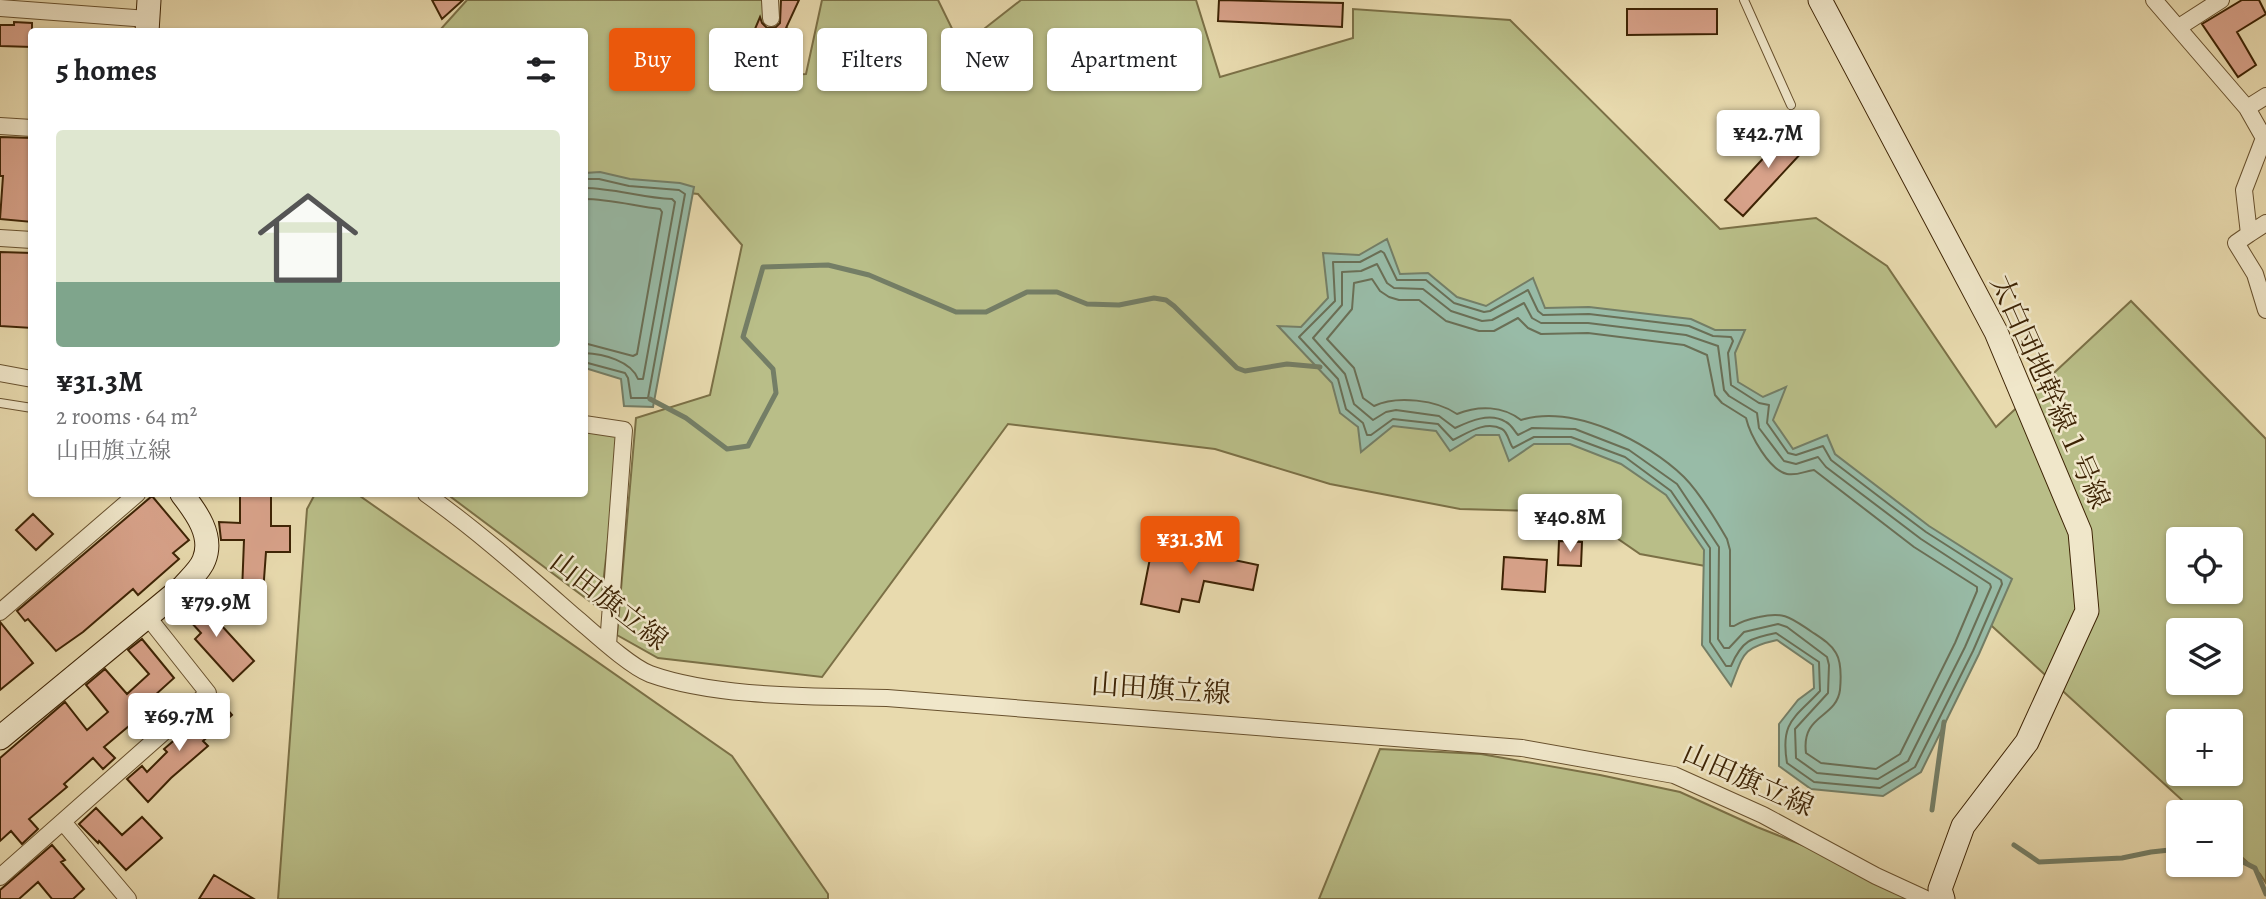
<!DOCTYPE html>
<meta charset="utf-8">
<style>
body{margin:0;font-family:Alegreya,"Noto Serif JP",serif;background:#f2f2f2;color:#202124;height:100vh;display:flex;flex-direction:column;font-size:26px;white-space:nowrap}
*{box-sizing:border-box;margin:0}
p{font-size:23px;color:#757577}
.icon{flex:none;width:38px;height:38px;fill:none;stroke:currentColor;stroke-width:2;stroke-linecap:round;stroke-linejoin:round}
.map{position:relative;flex:1;overflow:hidden}
.drawer{position:absolute;left:28px;top:28px;width:560px;height:469px;display:flex;flex-direction:column;background:#fff;border-radius:7px;box-shadow:0 2px 5px #0004}
.drawer>*{flex:none}
.banner{position:absolute;left:609px;top:28px;width:665px;height:63px;display:flex;gap:14px}
.fabs{position:absolute;left:2166px;top:527px;display:grid;gap:14px}
.fabs a{display:grid;place-items:center;width:77px;height:77px;border-radius:7px;background:#fff;box-shadow:0 2px 5px #0004;font-size:35px}
.price{position:absolute;translate:-50% -60px;padding:0 16px;border-radius:7px;background:#fff;color:#222;font-size:23px;line-height:46px;filter:drop-shadow(0 2px 4px #0008)}
.price::after{content:'';position:absolute;left:50%;top:42px;width:21px;height:16px;margin-left:-10px;background:inherit;clip-path:polygon(0 0,100% 0,50% 100%)}
.price.on{background:#ea580c;color:#fff}
ul{padding:0;list-style:none}
li{display:grid;align-content:center;gap:14px;height:371px;padding:0 28px}
li+li{border-top:2px solid #e0e0e0}
li span{display:grid;place-items:center;height:217px;border-radius:7px;color:#555}
li>.icon{margin-inline-start:auto}
span .icon{width:126px;height:126px;fill:#fffc;stroke-width:1}
li b{font-size:30px}
h2{display:flex;justify-content:space-between;align-items:center;height:84px;padding:0 28px;font-size:30px}
.tag{padding:0 24px;border-radius:7px;background:#fff;box-shadow:0 2px 5px #0004;font-size:24px;line-height:63px}
.tag.on{background:#ea580c;color:#fff}
.map>svg:first-child{display:block}
.green{fill:#b9be88;stroke:#7b7046;stroke-width:2;fill-rule:evenodd}
.water{fill:#98bba7;stroke:#747e66;stroke-width:2}
.lines{fill:none;stroke-linecap:round;stroke-linejoin:round}
.shore{stroke:#6a6f56;stroke-width:2}
.stream{stroke:#747e66;stroke-width:5}
.building{fill:#d8a28a;stroke:#3d2304;stroke-width:2}
.lane-casing{stroke:#68512e;stroke-width:10}
.street-casing{stroke:#68512e;stroke-width:18}
.secondary-casing{stroke:#3d2304;stroke-width:25}
.lane{stroke:#f0e7ca;stroke-width:8}
.street{stroke:#f0e7ca;stroke-width:16}
.secondary{stroke:#f0e7ca;stroke-width:23}
.labels{text-anchor:middle;dominant-baseline:central;stroke-width:5;stroke-linejoin:round;paint-order:stroke}
.street-label{font-size:28px;fill:#3d2304;stroke:#f0e7ca}
</style>
<div class="map">
<svg width="2266" height="899" viewBox="0 0 2266 899">
<rect width="100%" height="100%" fill="#e8daae"/>
<filter id="stains"><feTurbulence type="fractalNoise" baseFrequency=".00286" numOctaves="4"/><feColorMatrix values="0 0 0 0 .2 0 0 0 0 .09 0 0 0 0 .02 0 0 0 .5 -.17"/></filter>
<radialGradient id="worn" r=".72"><stop offset=".6" stop-color="#630" stop-opacity="0"/><stop offset="1" stop-color="#630" stop-opacity=".3"/></radialGradient>
<!-- green -->
<path class="green" d="M467,0H763L767,76L806,74L822,0H938L961,47L1021,0H1196L1220,77L1353,38V9L1510,20L1720,229L1816,218L1887,266L1996,427L2131,301L2266,439V883L2260,874L2231,847V812H2195L1982,617L1640,554L1579,512L1460,509L1330,484L1215,449L1008,424L822,677L658,658L617,635L636,418L710,395L742,245L698,194L585,182L584,32H435L441,29ZM2179,539H2231V592H2179ZM2179,630H2231V682H2179ZM2179,721H2231V774H2179Z
M585,426L621,431L600,609L447,494H584Z
M315,494H357L732,756L828,894V899H278L307,509Z
M1380,749L1481,754L1600,775L1680,792L1757,827L1938,899H1319Z"/>
<!-- water -->
<path class="water" d="M600,172L630,179L680,183L694,187L653,407L624,406L621,379L585,368V173Z
M1387,239L1400,274L1428,273L1457,297L1486,306L1533,278L1545,308L1589,307L1691,319L1715,330H1745L1735,353L1738,382L1763,397L1786,387L1773,420L1793,449L1827,435L1835,454L1929,526L2012,579L1979,654L1921,772L1883,796L1811,789L1779,766V724L1798,700L1814,688L1813,665L1777,640C1741,648 1744,654 1731,686L1702,645L1704,550L1666,495L1621,464L1570,444H1534L1509,461L1499,435H1476L1450,451L1436,431L1393,426L1361,452L1358,427L1340,413L1332,383L1278,326L1301,327L1328,298L1323,253L1359,255Z"/>
<g class="lines">
<!-- shore -->
<path class="shore" d="M584,179H599L629,186L679,190L685,194L648,398H631L628,378L625,373L584,362
M584,188C614,188 642,198 672,199L675,202L643,379H638C631,361 604,354 584,353
M584,199C609,199 635,206 660,209L662,212L637,354L633,356L584,343
M1381,251L1384,253L1397,280H1426L1454,303L1484,312L1490,311L1528,290L1538,311L1543,315L1589,314L1689,326L1713,336L1731,337L1733,341L1728,353L1731,385L1759,403L1769,405L1767,423L1788,453L1796,455L1823,446L1831,460L1890,505L1926,532L2001,580L2002,584L1973,651L1915,767L1880,788L1814,782L1787,763C1780,721 1795,718 1820,691L1819,662L1776,633C1751,638 1742,640 1731,666H1726L1710,642V548L1671,491L1625,457L1571,437H1534L1513,448C1509,443 1508,432 1502,429C1485,420 1466,434 1453,440L1438,424L1393,419L1371,435H1367L1363,423L1346,409L1338,379L1299,337L1335,301L1333,262H1360Z
M1377,264L1387,283L1394,288L1423,289L1451,311L1482,321L1492,320L1524,303L1532,318L1541,323H1588L1686,335L1718,346L1724,390L1729,396L1757,413L1759,428L1784,461L1796,464L1818,457L1826,467L1921,539L1990,584L1991,587L1965,647L1908,761L1878,779L1817,773L1796,758L1795,729L1828,693L1829,665L1827,657L1787,627L1778,624L1744,632L1729,648H1724L1718,639L1719,547L1677,484L1629,450L1575,429L1532,428L1518,435C1514,431 1512,425 1506,422C1490,412 1470,421 1455,428L1439,416L1396,410L1386,412L1373,420L1354,404L1345,374L1313,338L1342,305V272L1361,271Z
M1372,279L1380,291L1389,297L1399,300H1419L1446,321L1479,331H1494L1518,318L1528,328L1541,334L1588,333L1684,345L1707,355L1715,395L1722,403L1746,418C1750,435 1769,470 1787,474C1797,476 1805,471 1814,470L1914,547L1977,587V591L1955,643L1900,754L1876,769L1821,763L1806,753C1801,714 1836,719 1840,690C1841,679 1842,663 1836,653C1831,644 1821,638 1812,632C1791,618 1785,611 1759,617C1749,619 1742,621 1734,626H1730V550L1727,539C1716,520 1699,492 1684,477C1647,441 1573,404 1521,420C1503,406 1479,405 1457,414C1437,400 1397,395 1374,406L1363,398L1354,368L1327,339L1352,309L1354,283Z"/>
<!-- stream -->
<path class="stream" d="M650,399L686,418L727,449L748,446L776,393L773,369L743,337L763,267L828,265L869,275L956,312H986L1027,292H1057L1087,304L1119,305L1154,298L1166,300L1174,306L1237,368L1245,371L1287,364L1320,367
M1932,810L1944,722
M2014,845L2039,862L2122,858L2151,852L2179,849
M2231,856L2255,868L2266,894"/>
</g>
<!-- building -->
<path class="building" d="M432,0H463L442,19Z
M781,0H799L786,28L792,31L783,51L752,36L760,17L762,23L767,28L776,27L780,23Z
M1219,0L1343,3L1342,27L1218,21Z
M2242,0H2259L2266,14L2237,32L2256,65L2238,77L2202,24Z
M1627,9H1717V34L1627,35Z
M14,22L32,23V47L0,46V25H14Z
M1801,117L1809,131L1793,140L1804,150L1743,216L1725,200Z
M0,137L32,138V222L0,219L3,176H0Z
M0,252L32,253V328L0,326Z
M240,494H271V526H290V552H266L263,593L242,592L244,540H221L219,522L240,523Z
M152,496L189,540L173,553L179,559L138,595L133,589L83,632L56,651L28,619L25,621L17,611Z
M33,514L53,534L36,550L16,530Z
M1559,541L1582,542L1581,566L1558,565Z
M1153,543L1258,565L1253,590L1204,581L1199,602L1182,599L1179,612L1141,604Z
M1504,557L1547,560L1545,592L1502,589Z
M196,593L213,612L211,614L254,661L233,681L195,639L201,633L179,609Z
M0,622L33,663L0,690Z
M142,639L174,678L154,696L165,709L155,718L148,710L104,747L115,758L103,769L93,758L64,784L67,787L29,819L38,829L22,844L11,831L0,841V758L65,702L87,730L108,712L86,685L105,669L127,694L149,674L128,650Z
M220,701L232,715L203,741L208,746L171,778L148,802L127,779L142,766L147,772L167,752L164,749Z
M96,808L122,835L142,817L162,838L126,870L99,841L98,843L79,824Z
M52,845L65,860L61,862L84,889L73,899H52L38,882L19,899H0V890Z
M214,875L254,899H199Z"/>
<g class="lines">
<!-- lane casing -->
<g class="lane-casing">
<path id="lane" d="M1744,0L1791,105
M0,403L32,408"/>
</g>
<!-- street casing -->
<g class="street-casing">
<path id="street" d="M770,0L771,18
M2154,0L2247,108L2264,138L2244,190L2249,234L2236,243L2255,274L2266,310
M0,8L148,19
M2179,27L2221,0
M2247,108L2266,96
M0,126L32,128
M2249,234L2266,223
M0,238L32,240
M0,373L32,379
M584,424L624,430L608,645
M426,494C478,531 526,574 574,616C592,631 629,666 650,674C717,698 815,696 887,698L1522,748L1674,775L1763,815L1876,876L1926,899
M0,612L137,494
M63,822L128,899
M0,877L208,693L147,616"/>
</g>
<!-- secondary casing -->
<g class="secondary-casing">
<path id="secondary" d="M1820,0L1996,332L2080,532L2087,611L2027,742L1963,826L1940,889L1943,899
M147,32L149,0
M0,738L183,587C190,579 201,569 204,560C214,536 196,512 182,494"/>
</g>
<!-- lane -->
<use href="#lane" class="lane"/>
<!-- street -->
<use href="#street" class="street"/>
<!-- secondary -->
<use href="#secondary" class="secondary"/>
</g>
<g class="labels">
<!-- street labels -->
<g class="street-label">
<text transform="translate(2050 392) rotate(66)">太白団地幹線１号線</text>
<text transform="translate(609 601) rotate(38)">山田旗立線</text>
<text transform="translate(1161 689) rotate(4)">山田旗立線</text>
<text transform="translate(1748 780) rotate(24)">山田旗立線</text>
</g>
</g>
<rect width="100%" height="100%" filter="url(#stains)"/>
<rect width="100%" height="100%" fill="url(#worn)"/>
</svg>
<div class="fabs">
<a><svg class="icon" aria-label="locate" viewBox="0 0 24 24"><circle cx="12" cy="12" r="6"/><path d="M12 2v4M12 18v4M2 12h4M18 12h4"/></svg></a>
<a><svg class="icon" aria-label="layers" viewBox="0 0 24 24"><path d="M12 4l9 5-9 5-9-5zM3 14l9 5 9-5"/></svg></a>
<a>+</a>
<a>−</a>
</div>
<b class="price" style="left:1768px;top:170px">¥42.7M</b>
<b class="price" style="left:1570px;top:554px">¥40.8M</b>
<b class="price on" style="left:1190px;top:576px">¥31.3M</b>
<b class="price" style="left:216px;top:639px">¥79.9M</b>
<b class="price" style="left:179px;top:753px">¥69.7M</b>
<div class="banner">
<a class="tag on">Buy</a>
<a class="tag">Rent</a>
<a class="tag">Filters</a>
<a class="tag">New</a>
<a class="tag">Apartment</a>
</div>
<section class="drawer">
<h2>5 homes<svg class="icon" aria-label="filters" viewBox="0 0 24 24"><path d="M4 7h16M4 17h16"/><circle cx="9" cy="7" r="2"/><circle cx="15" cy="17" r="2"/></svg></h2>
<ul>
<li><span style="background:linear-gradient(#dfe7d0 70%,#7fa58c 0)"><svg class="icon" aria-label="home" viewBox="0 0 24 24"><path d="M3 11l9-7 9 7M6 9v11h12V9"/></svg></span><div><b>¥31.3M</b><p>2 rooms · 64 m²</p><p>山田旗立線</p></div></li>
</ul>
</section>
</div>
